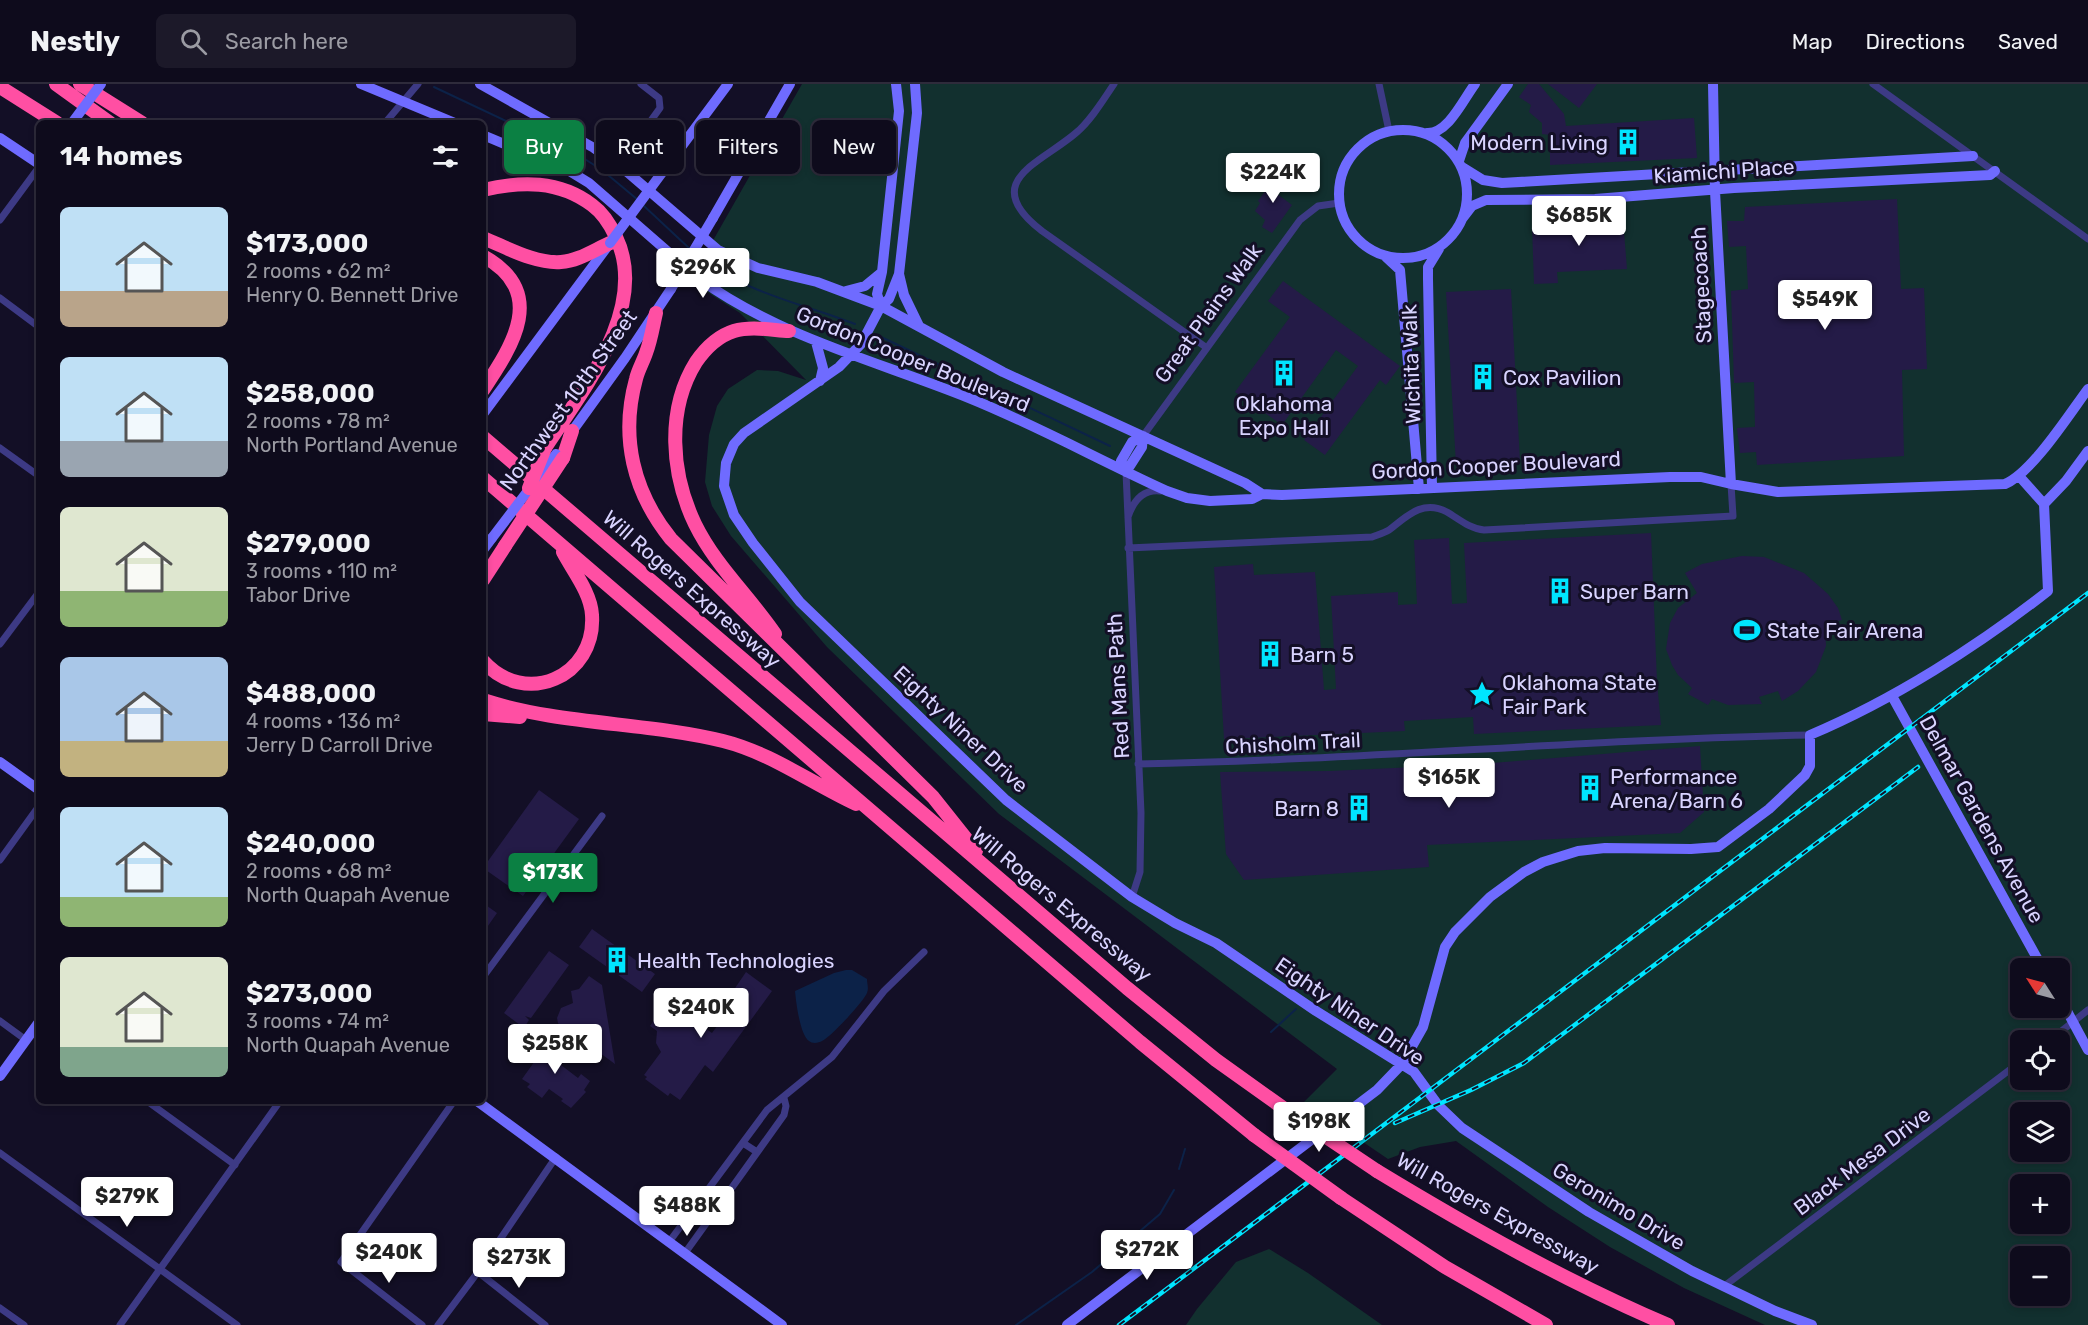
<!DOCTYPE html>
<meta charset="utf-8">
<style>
body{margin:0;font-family:Rubik,sans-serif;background:#1c1929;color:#f1f3f6;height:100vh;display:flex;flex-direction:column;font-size:22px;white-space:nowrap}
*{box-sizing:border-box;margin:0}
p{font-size:20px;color:#9b9ba3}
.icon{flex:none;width:33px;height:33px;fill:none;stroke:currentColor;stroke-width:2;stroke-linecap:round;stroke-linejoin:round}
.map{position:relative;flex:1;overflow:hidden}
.details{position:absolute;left:36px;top:36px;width:450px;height:984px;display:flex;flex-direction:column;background:#0e0b1c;border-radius:9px;box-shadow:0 3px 9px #0003,0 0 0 2px #2e2b3b}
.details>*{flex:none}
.guide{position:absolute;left:504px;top:36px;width:570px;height:54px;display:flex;gap:12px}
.needle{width:39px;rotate:306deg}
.controls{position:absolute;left:2010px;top:874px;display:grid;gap:12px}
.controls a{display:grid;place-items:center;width:60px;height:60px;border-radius:9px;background:#0e0b1c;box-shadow:0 3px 9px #0003,0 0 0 2px #2e2b3b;font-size:30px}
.price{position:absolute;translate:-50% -51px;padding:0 14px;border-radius:6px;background:#fff;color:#222;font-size:20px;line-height:39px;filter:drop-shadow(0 2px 3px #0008)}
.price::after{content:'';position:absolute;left:50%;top:36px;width:18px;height:14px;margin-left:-9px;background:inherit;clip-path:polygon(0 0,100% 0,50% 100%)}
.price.selected{background:#0b8043;color:#fff}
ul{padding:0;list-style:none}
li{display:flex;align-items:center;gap:18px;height:150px;padding:0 24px}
li span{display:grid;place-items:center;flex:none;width:168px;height:120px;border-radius:9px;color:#555}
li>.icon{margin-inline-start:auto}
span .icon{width:72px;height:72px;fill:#fffc;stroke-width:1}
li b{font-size:26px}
h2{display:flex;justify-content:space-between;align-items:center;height:72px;padding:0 24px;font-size:26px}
.pill{padding:0 21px;border-radius:9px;background:#0e0b1c;box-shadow:0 3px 9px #0003,0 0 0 2px #2e2b3b;font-size:21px;line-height:54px}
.pill.selected{background:#0b8043;color:#fff}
header{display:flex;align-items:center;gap:36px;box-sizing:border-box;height:84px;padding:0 30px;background:#0e0b1c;border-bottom:2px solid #2e2b3b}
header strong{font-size:28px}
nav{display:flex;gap:33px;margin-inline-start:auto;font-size:21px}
.search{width:420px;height:54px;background:#1c1929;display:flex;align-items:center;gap:15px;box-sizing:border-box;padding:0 21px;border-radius:9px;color:#9b9ba3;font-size:22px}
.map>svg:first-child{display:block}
.green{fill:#12302f;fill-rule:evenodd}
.water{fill:#0c2248}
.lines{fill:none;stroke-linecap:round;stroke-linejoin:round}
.stream{stroke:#0c2248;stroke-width:2}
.building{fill:#241b47}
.street{stroke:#3d3a85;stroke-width:7}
.secondary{stroke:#6f6bff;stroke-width:10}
.highway{stroke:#ff4fa3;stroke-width:14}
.rail-casing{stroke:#00e5ff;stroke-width:4.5}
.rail{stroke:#130f26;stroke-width:2;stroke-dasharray:7;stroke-linecap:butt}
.secondary-bridge{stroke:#6f6bff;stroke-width:10}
.highway-bridge{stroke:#ff4fa3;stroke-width:14}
.labels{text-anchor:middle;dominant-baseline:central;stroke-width:6;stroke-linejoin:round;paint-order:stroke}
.poi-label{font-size:21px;fill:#d9d4ff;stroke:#130f26;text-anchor:start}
.street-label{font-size:21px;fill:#d9d4ff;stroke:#130f26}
</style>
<header>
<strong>Nestly</strong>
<div class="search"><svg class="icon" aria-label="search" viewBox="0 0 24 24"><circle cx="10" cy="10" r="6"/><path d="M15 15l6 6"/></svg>Search here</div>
<nav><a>Map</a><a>Directions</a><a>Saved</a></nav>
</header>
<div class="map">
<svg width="2088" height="1241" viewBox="0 0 2088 1241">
<rect width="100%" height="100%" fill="#130f26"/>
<!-- green -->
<path class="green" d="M802,0H2088V1241H1765L1684,1204L1610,1163L1548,1123L1456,1057L1420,1063L1388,1075L1304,1018L1337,985L999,730L827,563L731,452L712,422L705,398L709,351L717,322L728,305L757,286L778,287L806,296L740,229L690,197ZM2020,885H2060V924H2020ZM2020,957H2060V996H2020ZM2020,1029H2060V1068H2020ZM2020,1101H2060V1140H2020ZM2020,1173H2060V1212H2020Z
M1269,1165L1308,1189L1382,1241H1186L1197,1225L1236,1178Z"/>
<!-- water -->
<path class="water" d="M846,886H852L867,895C867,900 869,904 867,909C864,917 830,954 822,957C819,959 812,960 809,957C800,951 796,918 795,907L834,889Z"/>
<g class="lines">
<!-- stream -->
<path class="stream" d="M434,3L580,72L602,86L638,116
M644,122L690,165
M697,170C743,209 801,219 855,240
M879,252L1110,362
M1271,948L1296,925
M1179,1085L1185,1065
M1016,1241L1092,1188L1160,1130L1174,1106"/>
</g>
<!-- building -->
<path class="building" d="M1528,0H1539L1564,30L1566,42L1694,34L1697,74L1550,81V51L1542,50V39L1529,28L1531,21L1519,13Z
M1548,0H1597L1579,24Z
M1280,86L1288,92L1276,109L1292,121L1272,149L1262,143L1265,136L1255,127L1260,119L1258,117Z
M1897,115L1901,205L1924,204L1927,285L1902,286L1904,372L1757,381L1756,368L1740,369L1737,344L1755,343L1754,298L1734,299L1731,207L1748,205L1746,162L1729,163L1727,137H1744L1745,123Z
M1622,123L1627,185L1557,188L1558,199L1534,200L1532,142L1609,137L1607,124Z
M1283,197L1400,282L1386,301L1380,296L1325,371L1304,356L1358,282L1336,266L1282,341L1235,308L1290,233L1268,217Z
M1511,205L1520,378L1456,381L1446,208Z
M1651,449L1657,598L1661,641L1474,650L1473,633L1404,637L1405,647L1224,655L1214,483L1253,480L1254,491L1315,488L1324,606L1336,605L1331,512L1398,508V521L1417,520L1414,456L1449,454L1452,520L1467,519L1464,459Z
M1742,472L1764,473L1804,489L1828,510L1838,524L1842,536L1825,541L1826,562L1816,588L1798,607L1782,617L1778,607L1759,613L1762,620L1728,621L1712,615L1708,621L1688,610L1692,604L1678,591L1672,581L1666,565L1670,539L1678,524L1697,509L1685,489L1702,480Z
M1700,662L1704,728L1680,749L1427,761L1429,783L1244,796L1226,770L1220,688L1330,687L1480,680Z
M539,706L579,735L523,812L483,784Z
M483,819L497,829L483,849Z
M592,845L655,890L642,908L579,863Z
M549,867L569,881L531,934L525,932L529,936L524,944L504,929Z
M746,888L772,907L713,988L705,981L680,1016L670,1009L668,1012L645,995L647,993L644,991L661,968L656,959L657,947L650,942L657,932L665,939L674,926L678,929L680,926L712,949L726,930L721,927L731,914L729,913Z
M589,892L602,901L615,980L578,953L577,948L568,949L563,947L558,939L557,934L561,924L573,919L571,907L579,905Z
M552,953L571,967L561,981L578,994L581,990L590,997L584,1006L586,1008L571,1024L561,1017L563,1015L549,1005L542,1014L527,1003L530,1000L522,995Z"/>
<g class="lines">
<!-- street -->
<path class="street" d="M1114,0C1103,16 1092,35 1077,48C1042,79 977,97 1042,147L1207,264
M1379,0L1389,47
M1873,0L2088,155
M385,39L418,0
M619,81L660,24L659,14L641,0
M0,136L39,83
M0,214L39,243
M1143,352L1300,136L1318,122L1339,119
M0,364L39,392
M1126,388L1141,729L1140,788L1132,813
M1128,433C1133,418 1142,405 1160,407
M1128,464L1372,453C1377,451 1384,449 1389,446C1406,433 1422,415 1447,428C1459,435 1470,445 1484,446L1733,432L1731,400
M0,560L39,508
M1138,680C1362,676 1586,655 1810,651
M0,776L39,722
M483,893L602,732
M0,937L26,956
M2049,957L2088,926
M147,1017L235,1081
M743,1059L757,1068
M0,1069L237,1241
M710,1103L725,1113
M669,1158L767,1026L832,973L884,907L924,868
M685,1169L784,1031L786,1022L784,1014
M478,1188L545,1241
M1723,1203L2020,978
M0,1224L24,1241
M120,1241L280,1017
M422,1241L341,1178L454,1017
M438,1241L478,1188L556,1073"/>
<!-- secondary -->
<path class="secondary" d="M361,0L455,39
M480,0L594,64L619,81L718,166L758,184L817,198L881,222L1003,288L1245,399L1262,410
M915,0L917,29L899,190L889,215L881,222L861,260L839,283L744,349L734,360L726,379L724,402L734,431L753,459L800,518L1006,716L1132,813L1175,839L1216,859L1316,927L1414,988L1438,1021L1462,1044L1589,1128L1692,1187L1775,1227L1812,1241
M1713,0L1715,107L1731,400
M1339 110a64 64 0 1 1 128 0a64 64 0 1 1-128 0Z
M1427,49C1448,50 1463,16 1475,0
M483,51L571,88L589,99L698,194C779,253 877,277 969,314C1036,341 1101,377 1167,407L1187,414L1210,417L1252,415L1262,410L1282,411L1670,393H1701L1731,400L1778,408L2005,400C2032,389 2070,329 2088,305
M0,54L39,80
M1459,77L1465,59L1508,0
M1462,83L1483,96L1502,99L1973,72
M664,86L728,0
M713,134L790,0
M1462,135L1472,122L1486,116L1595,115L1734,104L1990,91L1995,87
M1386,173L1400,186L1419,405
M899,190L904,211L919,242
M846,207L865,202L882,188
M881,222L877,210L882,188L899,27L896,0
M816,258L823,284L820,297
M483,330L610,159
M568,353L625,274L671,205
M1126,388L1121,377L1132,358L1143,352
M1126,388L1142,363L1143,352
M1432,404L1428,195V183L1439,165
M2044,420L2066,397L2088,367
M483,466L492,454
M1892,612L2043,885
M0,678L39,706
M2060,914L2088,966
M0,992L39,938
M477,1017L782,1241
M1067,1241L1377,1006L1402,980L1423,943L1445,863L1455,848L1490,813L1524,788L1543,778L1578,767L1605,764L1691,765L1718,763L1769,725L1805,691L1810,682V651C1893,616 1978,562 2048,507L2044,420L2019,392"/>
<!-- highway -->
<path class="highway" d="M56,0L110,39
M80,0L142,39
M0,3L57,39
M483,106C521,97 559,96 592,121C603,129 610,140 616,153C650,224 582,307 545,364
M483,154C506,163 535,180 561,178C578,177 594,166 610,159
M483,172C548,208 513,261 483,306
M656,229C653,242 651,256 646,269C643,278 638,286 636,295C620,353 633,408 671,455L933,713L976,767
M483,353L1127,904L1216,976L1286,1026
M563,374L572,347
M483,394L1140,958L1254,1051
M483,496L505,462
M775,550C749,512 715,481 695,440C671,390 666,326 696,278C705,265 718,252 734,247C751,242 771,246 789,247
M483,577C525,624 596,593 592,531C591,509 573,487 563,468
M483,616C560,641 645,638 723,657C771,669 811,699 856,720
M483,630L520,633
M1377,1087C1471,1144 1567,1198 1668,1241
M1341,1114L1445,1183L1546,1241"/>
<!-- rail casing -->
<g class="rail-casing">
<path id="rail" d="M1395,1039L1471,1006L1524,979L1918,683
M1119,1241L2088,509"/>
</g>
<!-- rail -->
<use href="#rail" class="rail"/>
<!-- secondary-bridge -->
<path class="secondary-bridge" d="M72,39L101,0
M610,159L664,86
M671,205L713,134
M492,454L556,370"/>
<!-- highway-bridge -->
<path class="highway-bridge" d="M529,404L545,364
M505,462L563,374
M1286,1026L1377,1087
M1254,1051L1341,1114"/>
</g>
<!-- icons -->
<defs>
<g id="building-bare" transform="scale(2.07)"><path d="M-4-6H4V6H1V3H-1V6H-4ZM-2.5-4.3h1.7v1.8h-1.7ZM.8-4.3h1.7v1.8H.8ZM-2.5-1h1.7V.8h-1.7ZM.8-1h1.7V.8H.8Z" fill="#00e5ff" stroke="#130f26" stroke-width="2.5" paint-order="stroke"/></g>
<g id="stadium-bare" transform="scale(2.07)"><path d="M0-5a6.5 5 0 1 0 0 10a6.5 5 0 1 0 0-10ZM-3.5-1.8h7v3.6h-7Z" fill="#00e5ff" stroke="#130f26" stroke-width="2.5" paint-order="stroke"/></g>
<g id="sight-bare" transform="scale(2.07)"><path d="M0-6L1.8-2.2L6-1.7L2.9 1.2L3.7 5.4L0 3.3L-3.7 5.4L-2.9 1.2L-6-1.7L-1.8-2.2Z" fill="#00e5ff" stroke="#130f26" stroke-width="2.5" paint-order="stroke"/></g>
</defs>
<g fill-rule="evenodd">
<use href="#building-bare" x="1628" y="58"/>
<use href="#building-bare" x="1284" y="289"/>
<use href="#building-bare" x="1483" y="293"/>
<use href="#building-bare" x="1560" y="507"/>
<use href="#stadium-bare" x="1747" y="546"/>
<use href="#building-bare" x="1270" y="570"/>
<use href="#sight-bare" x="1482" y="610"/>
<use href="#building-bare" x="1590" y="704"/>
<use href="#building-bare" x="1359" y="724"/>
<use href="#building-bare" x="617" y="876"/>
</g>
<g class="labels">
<!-- poi labels -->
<g class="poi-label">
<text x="1608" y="58" text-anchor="end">Modern Living</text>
<text x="1503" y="293">Cox Pavilion</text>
<text x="1284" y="319" text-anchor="middle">Oklahoma<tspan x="1284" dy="24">Expo Hall</tspan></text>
<text x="1580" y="507">Super Barn</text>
<text x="1767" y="546">State Fair Arena</text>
<text x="1290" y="570">Barn 5</text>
<text x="1502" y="598">Oklahoma State<tspan x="1502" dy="24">Fair Park</tspan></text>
<text x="1610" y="692">Performance<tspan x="1610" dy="24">Arena/Barn 6</tspan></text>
<text x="1339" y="724" text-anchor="end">Barn 8</text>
<text x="637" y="876">Health Technologies</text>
</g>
<!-- street labels -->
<g class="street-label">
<text transform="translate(1724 87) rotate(-4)">Kiamichi Place</text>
<text transform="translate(1701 201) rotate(-93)">Stagecoach</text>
<text transform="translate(1208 229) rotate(-54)">Great Plains Walk</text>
<text transform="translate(913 275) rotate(22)">Gordon Cooper Boulevard</text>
<text transform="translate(1411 280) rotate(-92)">Wichita Walk</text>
<text transform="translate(568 316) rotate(-54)">Northwest 10th Street</text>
<text transform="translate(1496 381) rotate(-3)">Gordon Cooper Boulevard</text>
<text transform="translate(692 505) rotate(41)">Will Rogers Expressway</text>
<text transform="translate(1118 602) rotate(-93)">Red Mans Path</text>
<text transform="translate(961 645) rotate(43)">Eighty Niner Drive</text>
<text transform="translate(1293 659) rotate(-3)">Chisholm Trail</text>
<text transform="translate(1982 735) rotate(61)">Delmar Gardens Avenue</text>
<text transform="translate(1062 820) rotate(40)">Will Rogers Expressway</text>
<text transform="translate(1350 927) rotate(34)">Eighty Niner Drive</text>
<text transform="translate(1862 1077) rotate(-37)">Black Mesa Drive</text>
<text transform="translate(1619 1122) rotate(31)">Geronimo Drive</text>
<text transform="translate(1498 1129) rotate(29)">Will Rogers Expressway</text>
</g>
</g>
</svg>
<div class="controls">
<a><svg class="needle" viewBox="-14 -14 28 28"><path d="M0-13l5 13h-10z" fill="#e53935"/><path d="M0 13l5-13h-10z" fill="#9b9ba3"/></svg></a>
<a><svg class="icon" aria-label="locate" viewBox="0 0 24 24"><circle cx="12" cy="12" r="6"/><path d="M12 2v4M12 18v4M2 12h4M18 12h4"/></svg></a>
<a><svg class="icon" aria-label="layers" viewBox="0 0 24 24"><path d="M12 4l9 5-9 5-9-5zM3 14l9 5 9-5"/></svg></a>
<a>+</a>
<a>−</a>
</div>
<b class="price" style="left:1273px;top:120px">$224K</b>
<b class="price" style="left:1579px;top:163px">$685K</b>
<b class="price" style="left:703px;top:215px">$296K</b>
<b class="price" style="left:1825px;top:247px">$549K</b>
<b class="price" style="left:1449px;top:725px">$165K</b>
<b class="price selected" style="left:553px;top:820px">$173K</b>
<b class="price" style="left:701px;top:955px">$240K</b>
<b class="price" style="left:555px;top:991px">$258K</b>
<b class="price" style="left:1319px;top:1069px">$198K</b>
<b class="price" style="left:127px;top:1144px">$279K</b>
<b class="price" style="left:687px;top:1153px">$488K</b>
<b class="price" style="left:1147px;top:1197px">$272K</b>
<b class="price" style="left:389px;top:1200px">$240K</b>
<b class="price" style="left:519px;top:1205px">$273K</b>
<div class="guide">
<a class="pill selected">Buy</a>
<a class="pill">Rent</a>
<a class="pill">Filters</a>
<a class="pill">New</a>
</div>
<section class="details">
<h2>14 homes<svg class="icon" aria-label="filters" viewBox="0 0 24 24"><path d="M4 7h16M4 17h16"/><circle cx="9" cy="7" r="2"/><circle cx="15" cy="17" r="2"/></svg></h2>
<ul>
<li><span style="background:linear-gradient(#bfe0f5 70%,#b9a48a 0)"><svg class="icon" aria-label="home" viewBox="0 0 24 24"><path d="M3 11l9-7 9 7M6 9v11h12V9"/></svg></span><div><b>$173,000</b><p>2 rooms · 62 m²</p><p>Henry O. Bennett Drive</p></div></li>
<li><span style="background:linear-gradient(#bfe0f5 70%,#9aa5b1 0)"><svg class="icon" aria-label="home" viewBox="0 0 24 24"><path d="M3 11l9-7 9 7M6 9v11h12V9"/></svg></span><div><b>$258,000</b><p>2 rooms · 78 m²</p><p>North Portland Avenue</p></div></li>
<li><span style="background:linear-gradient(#dfe7d0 70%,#8fb573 0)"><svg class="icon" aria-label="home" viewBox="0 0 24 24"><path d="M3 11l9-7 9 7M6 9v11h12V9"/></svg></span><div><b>$279,000</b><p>3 rooms · 110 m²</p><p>Tabor Drive</p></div></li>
<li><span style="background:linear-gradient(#a9c7e8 70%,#c2b280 0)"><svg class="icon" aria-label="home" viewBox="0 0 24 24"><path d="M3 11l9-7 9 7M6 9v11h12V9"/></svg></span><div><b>$488,000</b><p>4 rooms · 136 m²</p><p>Jerry D Carroll Drive</p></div></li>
<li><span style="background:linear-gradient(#bfe0f5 75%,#8fb573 0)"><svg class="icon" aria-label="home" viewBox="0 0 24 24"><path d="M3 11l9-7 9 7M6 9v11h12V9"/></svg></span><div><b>$240,000</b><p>2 rooms · 68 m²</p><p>North Quapah Avenue</p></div></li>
<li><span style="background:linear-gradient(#dfe7d0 75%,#7fa58c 0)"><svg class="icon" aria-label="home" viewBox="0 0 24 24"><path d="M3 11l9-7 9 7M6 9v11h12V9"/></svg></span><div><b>$273,000</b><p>3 rooms · 74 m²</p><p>North Quapah Avenue</p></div></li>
</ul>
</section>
</div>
